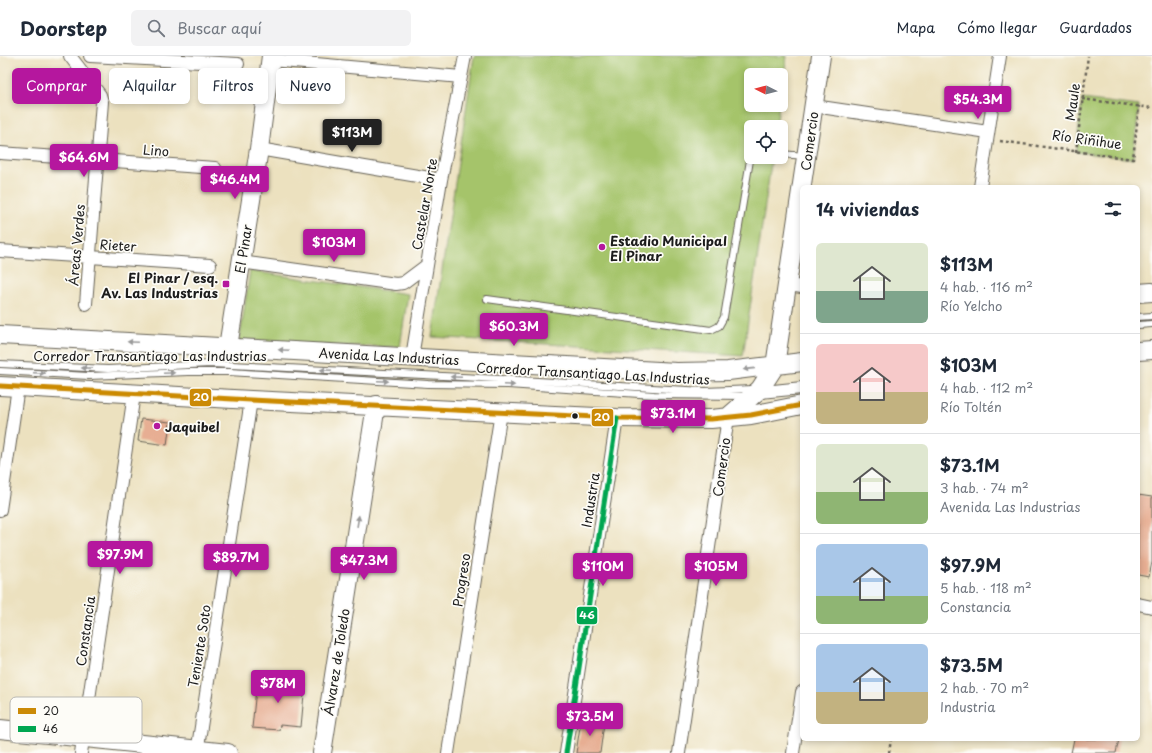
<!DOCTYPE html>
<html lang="es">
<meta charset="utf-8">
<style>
body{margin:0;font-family:"Playpen Sans",sans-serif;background:#f2f2f3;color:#1f2937;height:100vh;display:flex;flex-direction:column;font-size:15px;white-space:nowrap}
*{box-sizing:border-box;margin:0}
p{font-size:13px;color:#747a83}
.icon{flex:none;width:22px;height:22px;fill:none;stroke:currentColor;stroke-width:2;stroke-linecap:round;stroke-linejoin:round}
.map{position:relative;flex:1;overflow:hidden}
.panel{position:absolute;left:800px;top:129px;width:340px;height:556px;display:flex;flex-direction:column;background:#fff;border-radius:6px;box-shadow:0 2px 6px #0003}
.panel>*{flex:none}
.top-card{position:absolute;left:12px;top:12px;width:380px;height:36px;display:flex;gap:8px}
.needle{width:26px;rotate:276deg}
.buttons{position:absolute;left:744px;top:12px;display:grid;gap:8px}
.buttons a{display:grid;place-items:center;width:44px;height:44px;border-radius:6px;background:#fff;box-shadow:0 2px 6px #0003;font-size:20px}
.price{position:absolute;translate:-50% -34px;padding:0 9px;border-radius:4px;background:#b5179e;color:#fff;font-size:13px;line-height:26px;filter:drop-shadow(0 1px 2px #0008)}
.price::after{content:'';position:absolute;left:50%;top:24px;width:12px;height:9px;margin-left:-6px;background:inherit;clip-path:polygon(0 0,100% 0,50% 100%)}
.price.selected{background:#222;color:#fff}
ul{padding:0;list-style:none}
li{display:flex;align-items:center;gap:12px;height:100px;padding:0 16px}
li+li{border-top:1px solid #e0e1e3}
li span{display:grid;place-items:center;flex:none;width:112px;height:80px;border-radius:6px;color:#555}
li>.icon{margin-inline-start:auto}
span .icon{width:48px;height:48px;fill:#fffc;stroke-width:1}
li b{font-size:17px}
h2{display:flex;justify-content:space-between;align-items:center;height:48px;padding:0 16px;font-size:17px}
.tag{padding:0 14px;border-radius:6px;background:#fff;box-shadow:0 2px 6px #0003;font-size:14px;line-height:36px}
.tag.selected{background:#b5179e;color:#fff}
header{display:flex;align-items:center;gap:24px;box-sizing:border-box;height:56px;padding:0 20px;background:#fff;border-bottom:1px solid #e0e1e3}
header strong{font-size:19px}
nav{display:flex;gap:22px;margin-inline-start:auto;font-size:14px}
.search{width:280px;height:36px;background:#f2f2f3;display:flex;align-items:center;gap:10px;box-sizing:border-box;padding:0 14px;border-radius:6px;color:#747a83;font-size:15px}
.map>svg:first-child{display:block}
.green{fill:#a5c46b;stroke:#607044}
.building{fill:#e7ae93}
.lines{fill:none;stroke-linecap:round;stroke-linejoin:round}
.lane-casing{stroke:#656155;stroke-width:8}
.street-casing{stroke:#656155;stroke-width:14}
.secondary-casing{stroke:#656155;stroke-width:20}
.path{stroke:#656155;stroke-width:2.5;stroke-dasharray:3 3;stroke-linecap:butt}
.lane{stroke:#fff;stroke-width:6}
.street{stroke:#fff;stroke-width:12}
.secondary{stroke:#fff;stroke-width:18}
.bus-1-casing{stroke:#fdfcf7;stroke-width:8}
.bus-2-casing{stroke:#fdfcf7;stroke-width:8}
.bus-1{stroke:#cb8a06;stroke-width:5}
.bus-2{stroke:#00a651;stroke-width:5}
.oneway{fill:#999}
.poi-dot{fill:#b5179e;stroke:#fdfcf7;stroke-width:1.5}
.bus-dot{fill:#1c1c1c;stroke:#fdfcf7;stroke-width:1.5}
.labels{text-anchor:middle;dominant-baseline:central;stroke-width:3.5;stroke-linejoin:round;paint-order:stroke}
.street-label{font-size:13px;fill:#1c1c1c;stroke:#fdfcf7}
.poi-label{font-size:13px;font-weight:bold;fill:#1c1c1c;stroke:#fdfcf7;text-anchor:start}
.key{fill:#fdfcf7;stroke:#bab9b5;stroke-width:1}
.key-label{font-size:11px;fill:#1c1c1c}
.line-badge{stroke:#fdfcf7;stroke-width:1.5}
.badge-label{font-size:11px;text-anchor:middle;font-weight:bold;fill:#fff}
</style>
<header>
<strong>Doorstep</strong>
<div class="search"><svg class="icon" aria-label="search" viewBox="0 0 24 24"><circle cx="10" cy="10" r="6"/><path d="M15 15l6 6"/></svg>Buscar aquí</div>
<nav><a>Mapa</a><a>Cómo llegar</a><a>Guardados</a></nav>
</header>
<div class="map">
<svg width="1152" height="697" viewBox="0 0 1152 697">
<rect width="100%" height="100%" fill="#fdfcf7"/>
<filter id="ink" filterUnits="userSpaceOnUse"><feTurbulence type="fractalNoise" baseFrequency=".025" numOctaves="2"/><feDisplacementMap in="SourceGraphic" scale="8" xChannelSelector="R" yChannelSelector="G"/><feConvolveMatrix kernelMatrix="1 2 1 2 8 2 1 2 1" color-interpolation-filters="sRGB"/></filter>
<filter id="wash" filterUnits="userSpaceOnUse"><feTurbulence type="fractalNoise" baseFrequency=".012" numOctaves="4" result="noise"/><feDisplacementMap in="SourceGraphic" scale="16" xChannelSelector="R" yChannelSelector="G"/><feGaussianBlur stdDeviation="0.9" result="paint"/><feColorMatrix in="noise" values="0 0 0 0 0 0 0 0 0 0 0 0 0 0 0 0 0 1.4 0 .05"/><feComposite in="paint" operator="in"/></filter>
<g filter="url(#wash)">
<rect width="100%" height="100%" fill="#ece1bf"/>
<!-- green -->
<path class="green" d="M474,0H787L781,39V19H751V49H779L776,71H751V101H772L743,300L432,281Z
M1082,43L1139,50L1133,103L1076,96Z
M250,215L408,238L400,291L239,287Z"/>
<g id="blocks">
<!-- building -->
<path class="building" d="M141,363L170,366L167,389L138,385Z
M1138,439L1152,441V506L1149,521L1138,519Z
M257,623L305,627L301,671L280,669L279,674L252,672Z
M581,664L604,667L600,697H576Z
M1074,683H1119L1116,697H1071Z"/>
</g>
</g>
<g filter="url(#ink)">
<use href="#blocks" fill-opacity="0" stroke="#656155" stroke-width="1"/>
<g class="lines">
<!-- lane casing -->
<g class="lane-casing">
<path id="lane" d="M781,98L805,100
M487,243L711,274L719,270L724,261L751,98
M1138,261L1152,260
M1138,269L1152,268
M0,308L108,313L211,308L521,324L669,333L705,335L753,333
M0,315L89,320L188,316H229L428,328L508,329L654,339L745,340
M764,333L802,329
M760,339L802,335"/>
</g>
<!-- street casing -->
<g class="street-casing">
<path id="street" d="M70,0L100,39L102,46L86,248
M90,0L238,8
M271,4L461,21
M814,50L988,76
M259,93L441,124
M0,97L215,112
M980,131L1000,0
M0,195L210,209
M241,206L396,228L403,227L427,209
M788,229L802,231
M412,301L441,124L465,0
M0,454L18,331
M1138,548L1152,551
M81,697L134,338
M197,697L251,344
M448,697L501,356
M566,697L617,362
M679,697L728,361
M793,697L802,636"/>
</g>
<!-- secondary casing -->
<g class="secondary-casing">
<path id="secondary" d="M1138,237L1152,236
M0,279L677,316L728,315L802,306
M228,291L259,93L271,0
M1138,295L1152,294
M0,330L251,344L617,362L711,363L751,359L802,349
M728,361L760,333L775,310L821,0
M0,673L228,697
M322,697L376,349"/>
</g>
<!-- path -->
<path class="path" d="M1082,43L1152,52
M1000,85L1133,103L1139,50
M1076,96L1088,0
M889,697L891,683"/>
<!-- lane -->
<use href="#lane" class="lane"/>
<!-- street -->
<use href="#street" class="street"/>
<!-- secondary -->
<use href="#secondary" class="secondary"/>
<!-- bus-1 casing -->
<g class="bus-1-casing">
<path id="bus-1" d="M0,330L251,344L617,362L711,363L751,359L802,349"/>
</g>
<!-- bus-2 casing -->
<g class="bus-2-casing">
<path id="bus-2" d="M566,697L617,362"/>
</g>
<!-- bus-1 -->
<use href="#bus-1" class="bus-1"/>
<!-- bus-2 -->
<use href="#bus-2" class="bus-2"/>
</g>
<!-- one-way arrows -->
<defs><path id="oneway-solid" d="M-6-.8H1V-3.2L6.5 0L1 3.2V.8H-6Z"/></defs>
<g class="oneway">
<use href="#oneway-solid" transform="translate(133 286) rotate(-177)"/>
<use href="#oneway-solid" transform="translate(284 294) rotate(-177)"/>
<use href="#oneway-solid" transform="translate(87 312) rotate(-179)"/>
<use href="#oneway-solid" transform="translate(749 313) rotate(174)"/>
<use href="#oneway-solid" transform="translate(326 314) rotate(-177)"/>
<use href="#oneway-solid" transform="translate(39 317) rotate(3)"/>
<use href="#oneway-solid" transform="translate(169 317) rotate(-3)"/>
<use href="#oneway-solid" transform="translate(456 321) rotate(-177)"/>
<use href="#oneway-solid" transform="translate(383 325) rotate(3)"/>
<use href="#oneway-solid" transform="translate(509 329) rotate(3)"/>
<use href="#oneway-solid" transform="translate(358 465) rotate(-81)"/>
</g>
</g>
<!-- markers -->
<g class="poi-dot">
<circle cx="602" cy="191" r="4"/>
<rect x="222" y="224" width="8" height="8" rx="2"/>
<circle cx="157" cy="370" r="4"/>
</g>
<circle class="bus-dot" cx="575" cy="360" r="3.5"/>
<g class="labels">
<!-- street labels -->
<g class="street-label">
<text transform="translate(1072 46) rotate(-82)">Maule</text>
<text transform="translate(1087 83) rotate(8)">Río Riñihue</text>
<text transform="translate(809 85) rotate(-82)">Comercio</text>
<text transform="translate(156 94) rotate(4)">Lino</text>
<text transform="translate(424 148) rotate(-80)">Castelar Norte</text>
<text transform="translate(76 189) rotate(-85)">Áreas Verdes</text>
<text transform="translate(118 189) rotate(4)">Rieter</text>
<text transform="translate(243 193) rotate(-81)">El Pinar</text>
<text x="150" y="299">Corredor Transantiago Las Industrias</text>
<text transform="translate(389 300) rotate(3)">Avenida Las Industrias</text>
<text transform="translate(593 317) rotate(3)">Corredor Transantiago Las Industrias</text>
<text transform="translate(721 411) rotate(-82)">Comercio</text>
<text transform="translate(590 444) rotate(-81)">Industria</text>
<text transform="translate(461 524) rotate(-81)">Progreso</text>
<text transform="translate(85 575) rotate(-82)">Constancia</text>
<text transform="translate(199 590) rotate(-81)">Teniente Soto</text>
<text transform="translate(336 606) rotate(-81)">Álvarez de Toledo</text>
</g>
<!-- poi labels -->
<g class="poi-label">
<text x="610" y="184">Estadio Municipal<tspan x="610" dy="15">El Pinar</tspan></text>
<text x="218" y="221" text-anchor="end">El Pinar / esq.<tspan x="218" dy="15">Av. Las Industrias</tspan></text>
<text x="165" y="370">Jaquibel</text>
</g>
</g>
<!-- legend -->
<rect x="10" y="641" width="132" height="46" rx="6" class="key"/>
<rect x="18" y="652" width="18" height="6" fill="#cb8a06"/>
<rect x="18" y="670" width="18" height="6" fill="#00a651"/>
<g class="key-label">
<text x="43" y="659">20</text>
<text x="43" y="677">46</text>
</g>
<g class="line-badge">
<rect x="189" y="332" width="23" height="19" rx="4" fill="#cb8a06"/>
<rect x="591" y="352" width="23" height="19" rx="4" fill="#cb8a06"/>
<rect x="576" y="550" width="22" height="19" rx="4" fill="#00a651"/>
</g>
<g class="badge-label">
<text x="201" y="345">20</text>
<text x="602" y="365">20</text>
<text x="587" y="563">46</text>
</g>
</svg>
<div class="buttons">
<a><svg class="needle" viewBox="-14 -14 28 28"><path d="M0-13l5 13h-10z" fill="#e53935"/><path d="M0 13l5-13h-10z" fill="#747a83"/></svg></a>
<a><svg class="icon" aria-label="locate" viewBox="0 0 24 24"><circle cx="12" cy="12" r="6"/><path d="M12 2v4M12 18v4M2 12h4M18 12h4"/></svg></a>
</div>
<b class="price" style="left:978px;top:64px">$54.3M</b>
<b class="price selected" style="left:352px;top:97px">$113M</b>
<b class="price" style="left:84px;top:122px">$64.6M</b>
<b class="price" style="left:235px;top:144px">$46.4M</b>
<b class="price" style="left:334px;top:207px">$103M</b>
<b class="price" style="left:514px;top:291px">$60.3M</b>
<b class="price" style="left:673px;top:378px">$73.1M</b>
<b class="price" style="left:120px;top:519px">$97.9M</b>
<b class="price" style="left:236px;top:522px">$89.7M</b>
<b class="price" style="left:364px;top:525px">$47.3M</b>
<b class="price" style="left:603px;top:531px">$110M</b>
<b class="price" style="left:716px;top:531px">$105M</b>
<b class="price" style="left:278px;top:648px">$78M</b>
<b class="price" style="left:590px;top:681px">$73.5M</b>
<div class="top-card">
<a class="tag selected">Comprar</a>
<a class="tag">Alquilar</a>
<a class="tag">Filtros</a>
<a class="tag">Nuevo</a>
</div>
<section class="panel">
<h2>14 viviendas<svg class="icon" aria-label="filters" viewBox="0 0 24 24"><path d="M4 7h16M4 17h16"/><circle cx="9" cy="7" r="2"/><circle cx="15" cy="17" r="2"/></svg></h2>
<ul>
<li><span style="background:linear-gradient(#dfe7d0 60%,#7fa58c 0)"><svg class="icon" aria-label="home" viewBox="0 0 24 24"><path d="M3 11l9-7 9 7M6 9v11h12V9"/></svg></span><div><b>$113M</b><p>4 hab. · 116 m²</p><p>Río Yelcho</p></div></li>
<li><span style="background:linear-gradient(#f6c9c9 60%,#c2b280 0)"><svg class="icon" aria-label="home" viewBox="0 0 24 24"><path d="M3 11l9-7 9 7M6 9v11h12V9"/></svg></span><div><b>$103M</b><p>4 hab. · 112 m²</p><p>Río Toltén</p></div></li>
<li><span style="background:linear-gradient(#dfe7d0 60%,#8fb573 0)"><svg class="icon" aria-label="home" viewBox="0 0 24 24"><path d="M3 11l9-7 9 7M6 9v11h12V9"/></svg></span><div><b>$73.1M</b><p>3 hab. · 74 m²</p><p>Avenida Las Industrias</p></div></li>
<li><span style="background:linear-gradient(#a9c7e8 65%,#8fb573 0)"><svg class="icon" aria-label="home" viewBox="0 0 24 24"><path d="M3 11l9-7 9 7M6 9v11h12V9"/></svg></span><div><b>$97.9M</b><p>5 hab. · 118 m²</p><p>Constancia</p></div></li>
<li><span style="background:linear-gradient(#a9c7e8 60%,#c2b280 0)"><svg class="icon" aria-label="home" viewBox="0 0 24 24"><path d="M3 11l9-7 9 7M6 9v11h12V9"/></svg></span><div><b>$73.5M</b><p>2 hab. · 70 m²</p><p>Industria</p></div></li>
</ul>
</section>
</div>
